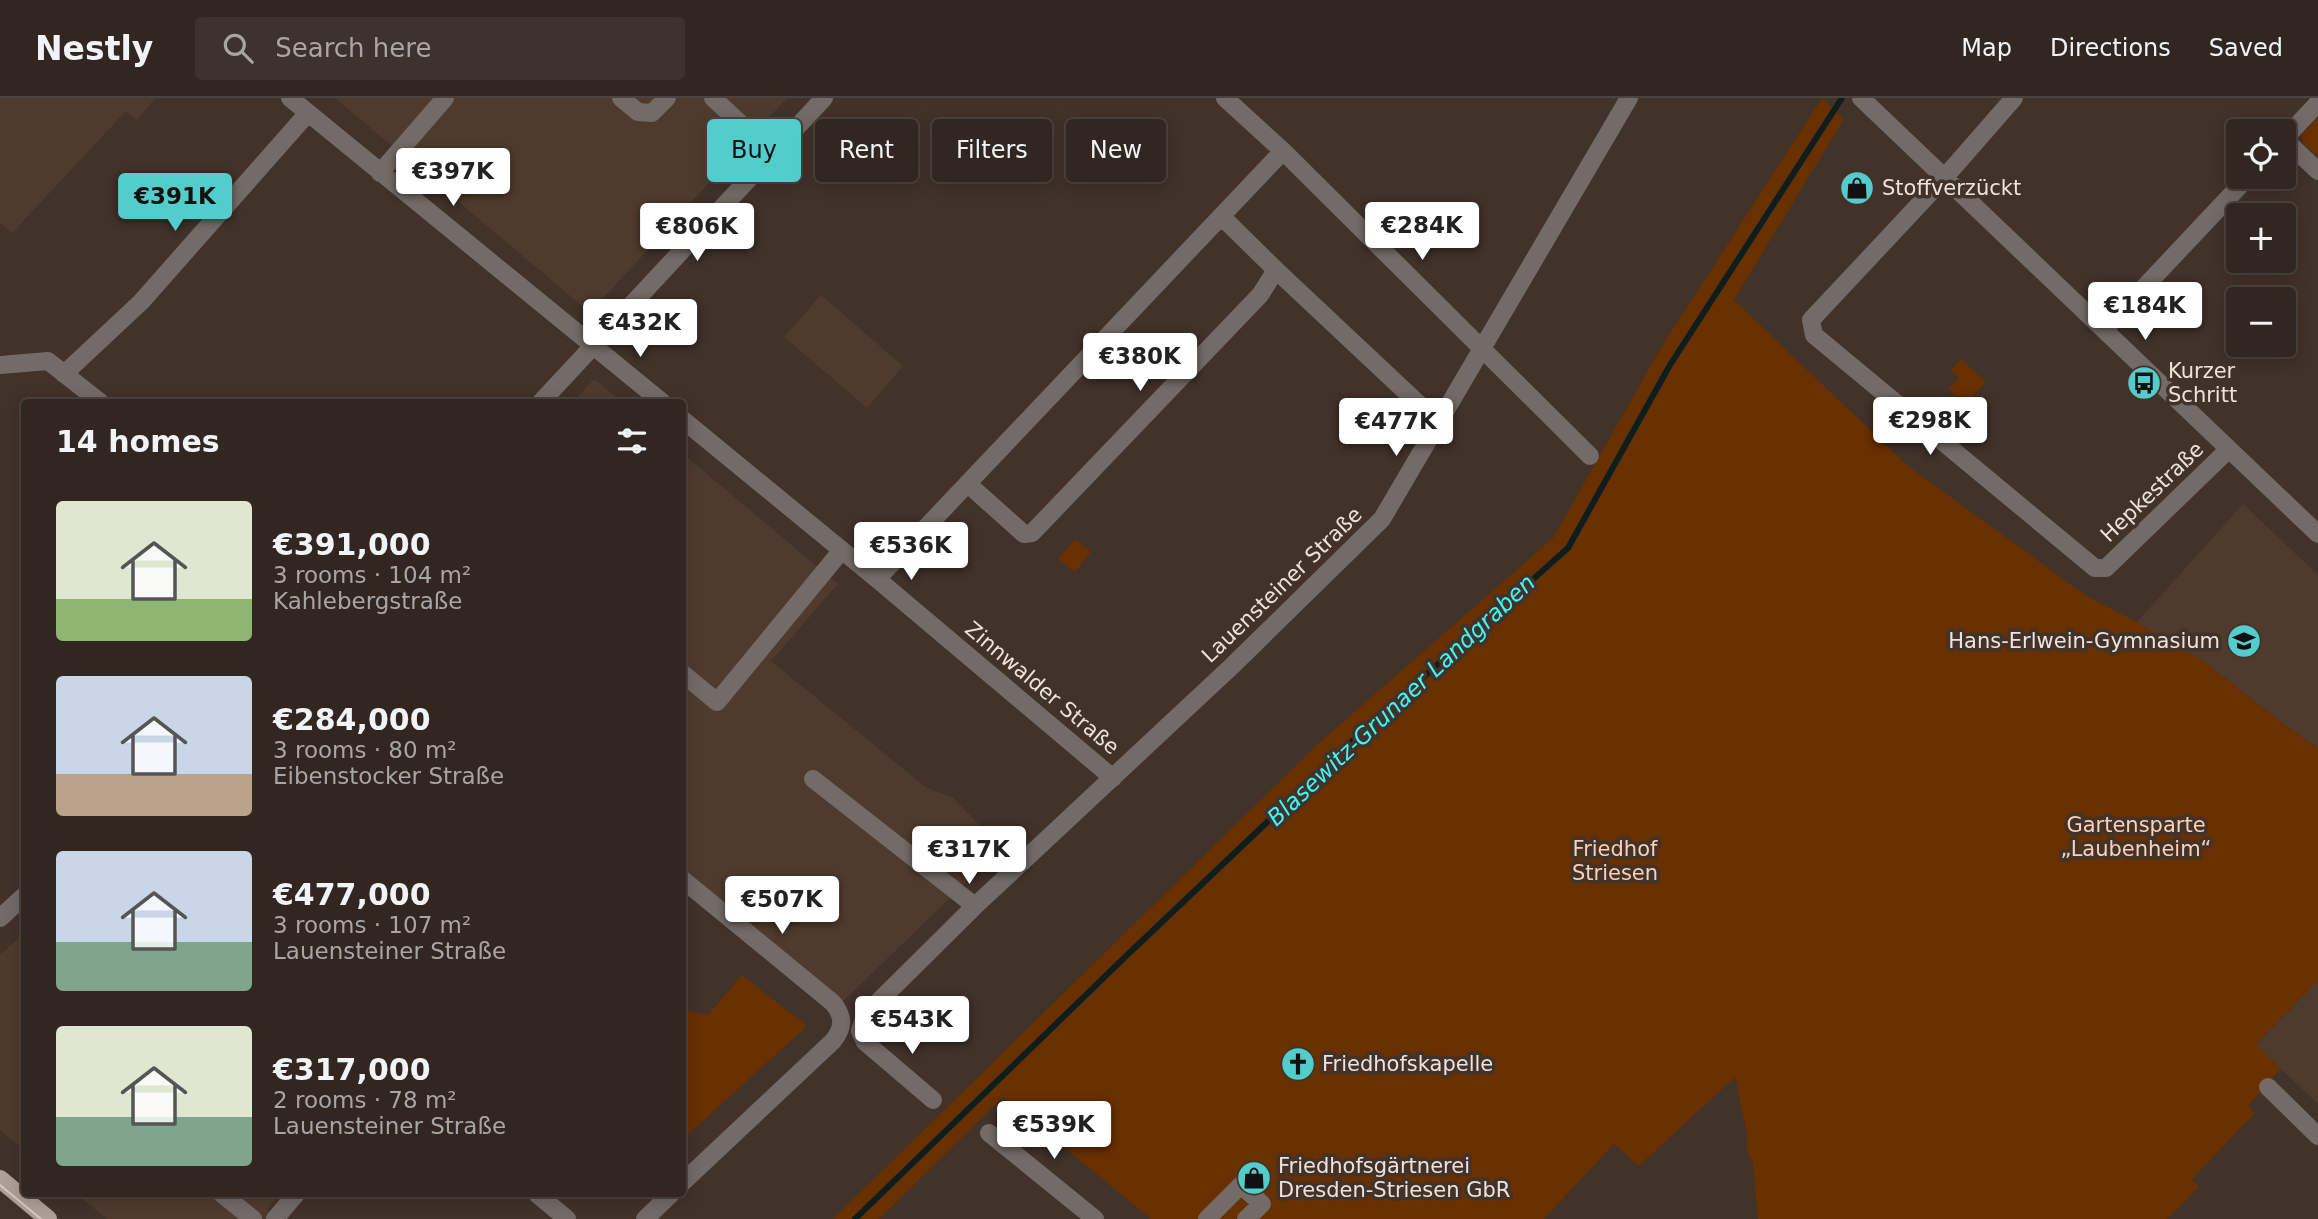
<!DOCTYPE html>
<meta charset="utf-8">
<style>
body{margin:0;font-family:"DejaVu Sans",sans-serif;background:#3d322d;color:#f1f3f6;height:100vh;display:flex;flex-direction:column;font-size:26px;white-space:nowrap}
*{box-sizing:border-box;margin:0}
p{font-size:23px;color:#a8a5a5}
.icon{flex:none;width:38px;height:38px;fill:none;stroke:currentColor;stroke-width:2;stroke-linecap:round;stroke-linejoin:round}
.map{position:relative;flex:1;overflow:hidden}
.details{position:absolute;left:21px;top:301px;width:665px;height:798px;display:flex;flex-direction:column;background:#312620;border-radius:7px;box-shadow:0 4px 18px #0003,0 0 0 2px #4c433e}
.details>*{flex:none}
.hud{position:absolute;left:707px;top:21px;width:665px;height:63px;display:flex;gap:14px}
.controls{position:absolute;left:2226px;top:21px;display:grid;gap:14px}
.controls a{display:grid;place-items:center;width:70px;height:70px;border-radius:7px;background:#312620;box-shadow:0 4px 18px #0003,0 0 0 2px #4c433e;font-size:35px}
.price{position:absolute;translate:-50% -60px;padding:0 16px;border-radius:7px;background:#fff;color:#222;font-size:23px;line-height:46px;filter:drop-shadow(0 2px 4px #0008)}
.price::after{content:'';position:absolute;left:50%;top:42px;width:21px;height:16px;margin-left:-10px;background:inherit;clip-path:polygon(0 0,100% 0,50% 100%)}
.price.active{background:#52cdcc;color:#111}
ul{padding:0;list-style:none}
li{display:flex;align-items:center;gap:21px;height:175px;padding:0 35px}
li span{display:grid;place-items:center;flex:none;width:196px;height:140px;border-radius:7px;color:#555}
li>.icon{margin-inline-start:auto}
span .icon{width:84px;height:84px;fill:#fffc;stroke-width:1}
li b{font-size:30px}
h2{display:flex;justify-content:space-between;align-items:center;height:84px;padding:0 35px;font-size:30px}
.chip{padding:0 24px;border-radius:7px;background:#312620;box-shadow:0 4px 18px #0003,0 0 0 2px #4c433e;font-size:24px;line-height:63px}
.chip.active{background:#52cdcc;color:#111}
header{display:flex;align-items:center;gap:42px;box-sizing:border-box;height:98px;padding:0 35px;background:#312620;border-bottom:2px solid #4c433e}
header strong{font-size:33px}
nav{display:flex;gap:38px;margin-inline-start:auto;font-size:24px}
.search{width:490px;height:63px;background:#3d322d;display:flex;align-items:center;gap:18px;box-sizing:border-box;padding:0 24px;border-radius:7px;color:#a8a5a5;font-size:26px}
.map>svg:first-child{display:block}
.built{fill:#4f3b2e}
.green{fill:#693000}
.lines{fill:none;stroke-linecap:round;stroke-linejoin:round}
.stream{stroke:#0e1e1e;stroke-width:6}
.minor{stroke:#736b67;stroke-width:18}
.major{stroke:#afa097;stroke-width:18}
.tram{stroke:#d5cbc5;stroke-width:2}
.labels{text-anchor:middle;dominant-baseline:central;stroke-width:7;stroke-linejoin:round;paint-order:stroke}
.poi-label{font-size:21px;fill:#ece3dd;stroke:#41322a;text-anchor:start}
.street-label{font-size:21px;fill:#ece3dd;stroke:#41322a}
.park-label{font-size:21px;fill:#fad1b8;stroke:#41322a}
.water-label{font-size:23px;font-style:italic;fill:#3bfaf9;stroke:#41322a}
</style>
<header>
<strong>Nestly</strong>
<div class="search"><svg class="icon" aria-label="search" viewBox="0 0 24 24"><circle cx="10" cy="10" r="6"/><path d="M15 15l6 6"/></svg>Search here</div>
<nav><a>Map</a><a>Directions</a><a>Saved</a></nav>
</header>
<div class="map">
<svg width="2318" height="1121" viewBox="0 0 2318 1121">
<rect width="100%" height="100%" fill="#41322a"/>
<!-- built -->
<path class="built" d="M0,0H155L137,22L126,13L12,135L0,125Z
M335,0H787L597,207H581Z
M821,197L903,268L867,310L784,239Z
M594,281L622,304H573Z
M682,355L838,486L771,563L927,690L952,699L1002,750L835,911L683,784Z
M2243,406L2318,477V650L2282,625L2202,562L2137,524Z
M24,835V1052L0,1032V857Z
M2318,882V1006L2256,947Z
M76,1096H280L267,1111L279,1121H107Z"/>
<!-- green -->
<path class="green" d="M1822,0L1844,21L1734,202L1908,368L2088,499L2137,524L2202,562L2282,625L2318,650V882L2256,946L2281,971L2248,1008L2255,1015L2192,1081L2199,1089L2167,1121H1758L1753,1066L1747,1051V1037L1735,979L1639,1068L1614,1046L1544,1121H1151L1003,999L879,1121H833L1319,645L1553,440L1662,248Z
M2318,20V58L2303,46L2302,36Z
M1961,261L1986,284L1965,306L1949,291L1959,280L1951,272Z
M1075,441L1091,454L1075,474L1058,461Z
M742,877L807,928L683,1041V908L690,914L708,917Z"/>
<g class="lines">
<!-- stream -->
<path class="stream" d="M855,1121L1124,860L1361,635L1568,450L1670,267L1842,0"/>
<!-- minor -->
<path class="minor" d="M290,0L662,304
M621,0L638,14L652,15L667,0
M713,0L773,56
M1225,0L1283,53L1590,358
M1861,0L2318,436
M2014,0L1945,79L1811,222L1814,237L2095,470H2106L2229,351
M2284,41L2318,5
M2284,41L2318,73
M380,75L445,0
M1276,172L1439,325
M2104,232L2248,79
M0,267L48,263L100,304
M64,276L141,204L308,15
M541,304L824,0
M682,321L877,481L1113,680
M968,386L1024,436L1032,435L1260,197L1276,172L1221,118
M877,481L1283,53
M682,575L717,604L842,452
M813,681L975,808
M682,781L833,905C844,919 844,929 833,943L682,1085
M0,820L24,798
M2268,989L2318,1038
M933,1002L865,944L860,933L865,917L975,808L1232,568L1382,421L1629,0
M989,1035L1095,1121
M222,1096L253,1121
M537,1096L567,1121
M275,1121L296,1096
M645,1121L671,1096
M1207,1121L1241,1087L1262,1106L1246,1121"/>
<!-- major -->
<path class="major" d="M0,1081L48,1121"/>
<!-- tram -->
<path class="tram" d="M0,1087L41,1121"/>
</g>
<!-- icons -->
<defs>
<g id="shop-disc" transform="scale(1.75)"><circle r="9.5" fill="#52cdcc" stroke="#41322a"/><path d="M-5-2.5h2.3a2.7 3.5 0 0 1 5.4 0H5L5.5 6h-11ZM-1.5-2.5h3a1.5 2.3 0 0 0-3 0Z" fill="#111"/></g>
<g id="bus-disc" transform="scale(1.75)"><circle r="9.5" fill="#52cdcc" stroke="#41322a"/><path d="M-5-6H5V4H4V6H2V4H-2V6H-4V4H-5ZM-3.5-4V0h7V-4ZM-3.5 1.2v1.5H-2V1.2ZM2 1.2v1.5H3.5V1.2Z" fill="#111"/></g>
<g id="school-disc" transform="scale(1.75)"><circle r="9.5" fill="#52cdcc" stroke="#41322a"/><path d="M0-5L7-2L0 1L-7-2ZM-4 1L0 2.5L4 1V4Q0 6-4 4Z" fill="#111"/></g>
<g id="church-disc" transform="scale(1.75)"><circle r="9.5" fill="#52cdcc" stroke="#41322a"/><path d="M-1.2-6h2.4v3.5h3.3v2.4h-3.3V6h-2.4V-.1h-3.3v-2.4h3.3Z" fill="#111"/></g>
</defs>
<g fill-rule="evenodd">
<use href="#shop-disc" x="1857" y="90"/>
<use href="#bus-disc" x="2144" y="285"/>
<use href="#school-disc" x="2244" y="543"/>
<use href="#church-disc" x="1298" y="966"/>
<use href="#shop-disc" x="1254" y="1080"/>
</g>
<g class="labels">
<!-- poi labels -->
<g class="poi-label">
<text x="1882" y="90">Stoffverzückt</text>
<text x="2168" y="273">Kurzer<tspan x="2168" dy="24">Schritt</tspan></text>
<text x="2220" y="543" text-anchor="end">Hans-Erlwein-Gymnasium</text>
<text x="1322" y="966">Friedhofskapelle</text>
<text x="1278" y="1068">Friedhofsgärtnerei<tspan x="1278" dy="24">Dresden-Striesen GbR</tspan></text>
</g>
<!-- street labels -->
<g class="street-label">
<text transform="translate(2152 394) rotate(-44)">Hepkestraße</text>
<text transform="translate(1282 487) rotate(-44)">Lauensteiner Straße</text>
<text transform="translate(1042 590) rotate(40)">Zinnwalder Straße</text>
</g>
<!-- park labels -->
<g class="park-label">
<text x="2136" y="727">Gartensparte<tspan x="2136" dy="24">„Laubenheim“</tspan></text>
<text x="1615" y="751">Friedhof<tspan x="1615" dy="24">Striesen</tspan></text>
</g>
<!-- water labels -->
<g class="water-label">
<text transform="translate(1401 602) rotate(-43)">Blasewitz‐Grunaer Landgraben</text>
</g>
</g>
</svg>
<div class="controls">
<a><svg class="icon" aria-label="locate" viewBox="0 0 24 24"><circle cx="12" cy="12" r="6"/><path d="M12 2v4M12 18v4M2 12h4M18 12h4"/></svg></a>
<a>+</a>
<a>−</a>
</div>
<b class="price" style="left:453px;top:110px">€397K</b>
<b class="price active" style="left:175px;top:135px">€391K</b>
<b class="price" style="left:1422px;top:164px">€284K</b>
<b class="price" style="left:697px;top:165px">€806K</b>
<b class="price" style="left:2145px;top:244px">€184K</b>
<b class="price" style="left:640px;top:261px">€432K</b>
<b class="price" style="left:1140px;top:295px">€380K</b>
<b class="price" style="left:1930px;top:359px">€298K</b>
<b class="price" style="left:1396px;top:360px">€477K</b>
<b class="price" style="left:911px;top:484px">€536K</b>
<b class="price" style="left:969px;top:788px">€317K</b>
<b class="price" style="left:782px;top:838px">€507K</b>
<b class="price" style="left:912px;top:958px">€543K</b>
<b class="price" style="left:1054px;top:1063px">€539K</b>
<div class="hud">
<a class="chip active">Buy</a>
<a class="chip">Rent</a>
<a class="chip">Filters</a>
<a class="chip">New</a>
</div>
<section class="details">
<h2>14 homes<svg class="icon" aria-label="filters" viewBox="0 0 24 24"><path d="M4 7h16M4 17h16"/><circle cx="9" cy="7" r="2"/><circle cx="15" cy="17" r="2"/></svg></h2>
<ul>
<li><span style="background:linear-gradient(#dfe7d0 70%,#8fb573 0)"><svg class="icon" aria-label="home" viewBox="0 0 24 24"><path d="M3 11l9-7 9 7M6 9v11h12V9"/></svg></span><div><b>€391,000</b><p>3 rooms · 104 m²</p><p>Kahlebergstraße</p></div></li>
<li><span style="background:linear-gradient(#c9d6e8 70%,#b9a48a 0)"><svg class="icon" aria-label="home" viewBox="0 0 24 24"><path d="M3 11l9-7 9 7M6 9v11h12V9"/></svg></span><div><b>€284,000</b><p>3 rooms · 80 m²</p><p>Eibenstocker Straße</p></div></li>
<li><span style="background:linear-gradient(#c9d6e8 65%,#7fa58c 0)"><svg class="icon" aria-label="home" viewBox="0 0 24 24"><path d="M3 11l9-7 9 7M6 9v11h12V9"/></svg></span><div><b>€477,000</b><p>3 rooms · 107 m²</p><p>Lauensteiner Straße</p></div></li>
<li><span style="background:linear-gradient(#dfe7d0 65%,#7fa58c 0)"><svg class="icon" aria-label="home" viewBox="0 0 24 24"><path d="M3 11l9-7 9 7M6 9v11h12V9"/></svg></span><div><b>€317,000</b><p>2 rooms · 78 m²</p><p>Lauensteiner Straße</p></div></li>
</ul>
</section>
</div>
